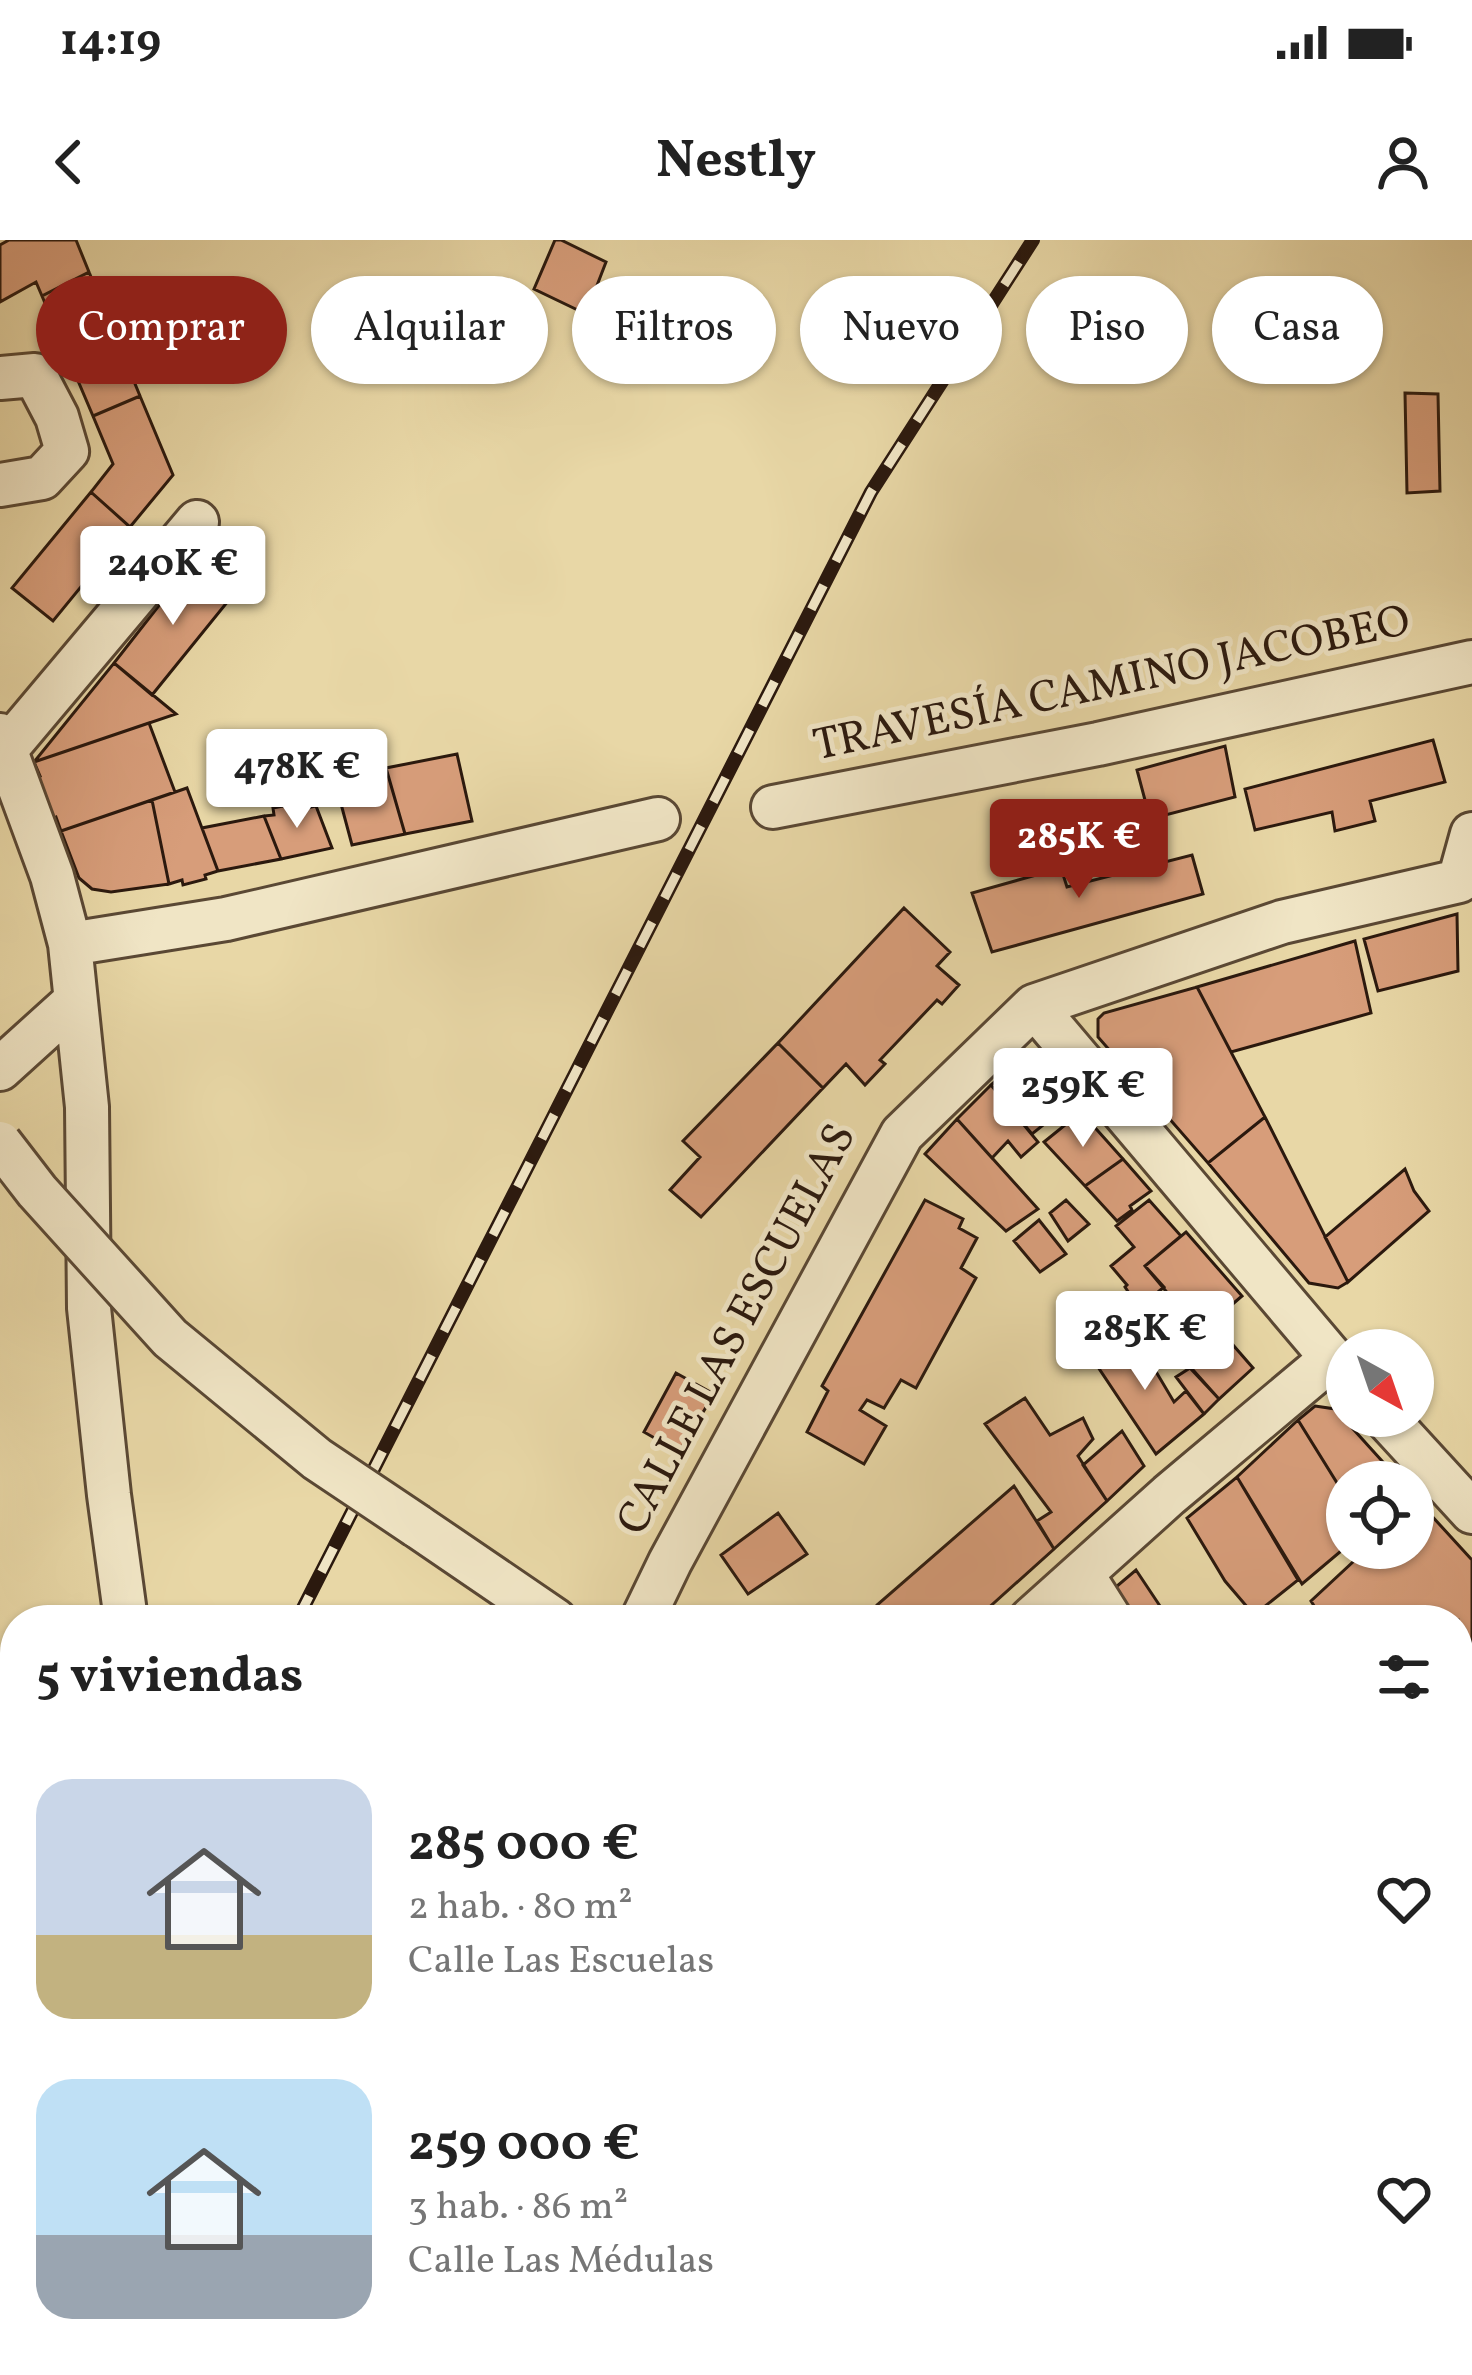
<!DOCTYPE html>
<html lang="es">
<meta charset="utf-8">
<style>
body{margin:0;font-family:Vollkorn,serif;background:#f2f2f2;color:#222;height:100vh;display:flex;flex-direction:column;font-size:45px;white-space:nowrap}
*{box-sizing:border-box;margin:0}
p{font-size:39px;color:#767676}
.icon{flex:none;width:66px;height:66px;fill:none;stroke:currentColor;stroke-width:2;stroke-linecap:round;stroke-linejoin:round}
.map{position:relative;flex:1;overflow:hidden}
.side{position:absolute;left:0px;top:1365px;width:1473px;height:771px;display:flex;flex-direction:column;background:#fff;border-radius:48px 48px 0 0;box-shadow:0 3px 9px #0004}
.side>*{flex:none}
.guide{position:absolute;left:36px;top:36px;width:1401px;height:108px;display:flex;gap:24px}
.needle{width:78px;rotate:140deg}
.buttons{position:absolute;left:1326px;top:1089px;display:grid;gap:24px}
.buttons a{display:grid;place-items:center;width:108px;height:108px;border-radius:50%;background:#fff;box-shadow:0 3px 9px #0004;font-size:60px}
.price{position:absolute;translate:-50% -102px;padding:0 27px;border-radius:12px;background:#fff;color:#222;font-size:39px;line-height:78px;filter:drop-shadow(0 3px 6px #0008)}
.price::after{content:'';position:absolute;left:50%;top:72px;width:36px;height:27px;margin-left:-18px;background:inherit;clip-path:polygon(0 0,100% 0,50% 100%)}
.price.active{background:#8f2418;color:#fff}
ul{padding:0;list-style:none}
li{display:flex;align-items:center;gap:36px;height:300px;padding:0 36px}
li span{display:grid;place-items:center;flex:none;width:336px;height:240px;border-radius:36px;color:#555}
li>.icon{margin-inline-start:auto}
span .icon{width:144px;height:144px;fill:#fffc;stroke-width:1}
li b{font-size:51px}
h2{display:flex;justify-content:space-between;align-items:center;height:144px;padding:0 36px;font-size:51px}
.tag{padding:0 42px;border-radius:54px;background:#fff;box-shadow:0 3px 9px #0004;font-size:42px;line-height:108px}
.tag.active{background:#8f2418;color:#fff}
.status{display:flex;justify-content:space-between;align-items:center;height:84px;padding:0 60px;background:#fff;direction:ltr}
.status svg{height:33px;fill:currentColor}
header{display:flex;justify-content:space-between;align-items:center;height:156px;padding:0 36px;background:#fff;font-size:54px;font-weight:700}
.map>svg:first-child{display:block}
.building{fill:#d79d7a;stroke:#2b190e;stroke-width:3}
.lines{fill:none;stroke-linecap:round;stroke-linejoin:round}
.minor-casing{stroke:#5a4834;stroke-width:48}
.major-casing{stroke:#2b190e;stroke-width:57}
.minor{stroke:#f0e5c5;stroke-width:42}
.major{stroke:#e4bc73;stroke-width:51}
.rail-casing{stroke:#2b190e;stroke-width:14}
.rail{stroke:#f0e5c5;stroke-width:9;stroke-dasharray:27;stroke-linecap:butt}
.minor-bridge-casing{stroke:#5a4834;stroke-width:48;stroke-linecap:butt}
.minor-bridge{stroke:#f0e5c5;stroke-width:42}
.labels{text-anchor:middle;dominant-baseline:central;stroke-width:10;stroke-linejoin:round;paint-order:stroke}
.street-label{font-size:45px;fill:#2b190e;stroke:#f0e5c5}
</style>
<div class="status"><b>14:19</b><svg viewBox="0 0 49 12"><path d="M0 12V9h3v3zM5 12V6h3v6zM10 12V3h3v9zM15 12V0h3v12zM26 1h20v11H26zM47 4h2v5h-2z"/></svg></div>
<header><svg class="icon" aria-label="back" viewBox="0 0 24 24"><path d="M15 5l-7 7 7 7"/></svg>Nestly<svg class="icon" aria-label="person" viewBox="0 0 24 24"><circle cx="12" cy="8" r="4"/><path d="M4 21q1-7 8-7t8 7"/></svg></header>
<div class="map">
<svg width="1472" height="2135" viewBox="0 0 1472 2135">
<rect width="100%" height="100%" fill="#e8d7a6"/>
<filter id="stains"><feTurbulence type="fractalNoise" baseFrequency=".00167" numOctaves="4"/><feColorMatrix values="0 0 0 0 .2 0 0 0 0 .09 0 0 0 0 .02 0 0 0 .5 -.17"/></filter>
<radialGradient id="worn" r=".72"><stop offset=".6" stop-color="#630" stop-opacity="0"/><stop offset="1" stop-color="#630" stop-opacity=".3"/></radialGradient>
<!-- building -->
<path class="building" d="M9,0H76L89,32L42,56L36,42L0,62V5Z
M555,0H561L606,22L586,74L534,49Z
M89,32L140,156L93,176L42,56Z
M1405,153L1438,154L1440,251L1407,253Z
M140,156L173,235L130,287L91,252L113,224L93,176Z
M91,252L130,287L53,381L12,348Z
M193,322L233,355L152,455L114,423Z
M114,423L176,474L34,522Z
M149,483L175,552L61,591L56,577L52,579L36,537L40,536L34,522Z
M1433,500L1445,542L1370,561L1375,581L1335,591L1332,572L1255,590L1245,549Z
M1225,506L1235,557L1150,579L1137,530Z
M457,514L472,581L405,594L386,528Z
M388,535L405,594L352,605L337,549Z
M187,548L218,631L205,635L206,639L183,645L182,640L169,644L152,560Z
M152,560L169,644L111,652L92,649L79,638L61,591Z
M293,564L295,570L316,566L332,608L281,619L264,576L274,575L273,568Z
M264,576L281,619L218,631L202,588Z
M1192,615L1203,654L992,712L972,653L1061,628L1067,647Z
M904,668L950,712L937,726L959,745L942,764L937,760L880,820L885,824L865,845L846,824L823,848L778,803Z
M1457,674L1458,731L1378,751L1364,699Z
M1355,701L1371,773L1231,812L1197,747Z
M1197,747L1265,877L1208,923L1098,797V779L1104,773Z
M778,803L823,848L701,977L670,950L700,917L683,901Z
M1032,822L1042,826L1072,862L1032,894L991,845L1017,823Z
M991,845L1038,902L1021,917L1008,901L992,918L957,879Z
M1081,872L1123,919L1085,946L1044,902Z
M1265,877L1348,1042L1338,1048L1309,1043L1208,923Z
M957,879L1038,969L1006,991L925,914Z
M1123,919L1151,951L1130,966L1132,970L1117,981L1085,946Z
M1405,929L1414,951L1429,971L1348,1042L1325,997Z
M925,960L963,979L959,988L977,998L961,1028L976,1038L916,1148L901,1140L884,1168L867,1160L860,1170L886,1186L864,1224L807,1192L828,1151L822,1146Z
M1066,960L1089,984L1068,1001L1050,973Z
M1149,960L1181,996L1145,1026L1164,1047L1139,1068L1125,1047L1127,1045L1111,1026L1134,1007L1116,986Z
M1039,980L1066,1014L1040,1032L1014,1001Z
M1186,992L1242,1056L1200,1092L1145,1026Z
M1115,1055L1138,1090L1090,1115L1071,1086Z
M1213,1082L1253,1128L1219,1159L1177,1112Z
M1133,1093L1174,1162L1186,1151L1204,1174L1156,1214L1090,1115Z
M1190,1128L1219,1159L1204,1174L1176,1137Z
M676,1133L714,1154L679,1212L644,1192Z
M1025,1158L1050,1195L1083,1178L1093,1199L1078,1216L1107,1261L1054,1309L1037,1281L1051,1272L985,1184Z
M1315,1166L1335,1169L1401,1242H1347V1259L1298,1180Z
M1298,1180L1347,1259V1306L1302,1344L1237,1237Z
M1122,1191L1144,1226L1107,1261L1083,1225Z
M1237,1237L1298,1340L1254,1375L1225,1341L1187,1278Z
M1014,1246L1054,1309L975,1380H881L877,1365Z
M1419,1262L1472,1320V1436L1458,1449V1380H1323L1311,1361L1368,1308H1413V1268Z
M778,1273L807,1314L748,1354L721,1315Z
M1136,1330L1168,1378L1165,1380H1119L1104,1357Z
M0,1566L15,1598V1602L0,1610Z
M1472,1682V1760L1458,1768V1690Z
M1472,1794V1958L1469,1961L1458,1954V1853L1463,1847L1458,1842V1802Z
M1458,2004L1472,2015V2110L1458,2100Z"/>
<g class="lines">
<!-- minor casing -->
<g class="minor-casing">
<path id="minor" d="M0,138L35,135L57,177L67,211L42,238L0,245
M0,495L52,636L70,704L87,867L89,1068L109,1255L126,1380
M7,508L197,282
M773,567L1098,504L1472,422
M70,704L226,679L658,579
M1034,766L1347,1136
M0,829L74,762
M1384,1176L1472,1272
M417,1286L555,1380
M1082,1334L1111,1380
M642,1380L670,1322L902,894L1034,766L1282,682L1459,641L1472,594
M1030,1380L1169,1255L1331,1119
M0,1498L15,1491
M1458,1785L1472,1776
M0,1794L15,1769
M1458,1980L1472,1989"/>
</g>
<!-- major casing -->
<g class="major-casing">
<path id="major" d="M1458,1526L1472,1512
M1068,2135L1070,2121
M1125,2135L1127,2121"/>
</g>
<!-- minor -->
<use href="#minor" class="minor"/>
<!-- major -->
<use href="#major" class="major"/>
<!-- rail casing -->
<g class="rail-casing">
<path id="rail" d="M297,1380L871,252L1033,0
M0,1964L15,1935"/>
</g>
<!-- rail -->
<use href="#rail" class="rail"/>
<!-- minor-bridge casing -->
<g class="minor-bridge-casing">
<path id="minor-bridge" d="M0,903L37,951L170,1098L317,1219L417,1286"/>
</g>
<!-- minor-bridge -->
<use href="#minor-bridge" class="minor-bridge"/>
</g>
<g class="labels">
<!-- street labels -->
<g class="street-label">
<text transform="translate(1112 445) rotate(-12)">TRAVESÍA CAMINO JACOBEO</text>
<text transform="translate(738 1090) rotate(-62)">CALLE LAS ESCUELAS</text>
</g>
</g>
<rect width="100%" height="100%" filter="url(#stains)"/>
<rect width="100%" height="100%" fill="url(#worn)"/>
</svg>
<div class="buttons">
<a><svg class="needle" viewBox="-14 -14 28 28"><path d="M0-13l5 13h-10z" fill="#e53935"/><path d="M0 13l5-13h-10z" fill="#767676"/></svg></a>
<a><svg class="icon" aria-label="locate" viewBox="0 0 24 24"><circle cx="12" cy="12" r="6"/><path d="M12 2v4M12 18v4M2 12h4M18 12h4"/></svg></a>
</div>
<b class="price" style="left:173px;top:388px">240K €</b>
<b class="price" style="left:297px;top:591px">478K €</b>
<b class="price active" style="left:1079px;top:661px">285K €</b>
<b class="price" style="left:1083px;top:910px">259K €</b>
<b class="price" style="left:1145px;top:1153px">285K €</b>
<div class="guide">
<a class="tag active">Comprar</a>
<a class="tag">Alquilar</a>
<a class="tag">Filtros</a>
<a class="tag">Nuevo</a>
<a class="tag">Piso</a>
<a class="tag">Casa</a>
</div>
<section class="side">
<h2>5 viviendas<svg class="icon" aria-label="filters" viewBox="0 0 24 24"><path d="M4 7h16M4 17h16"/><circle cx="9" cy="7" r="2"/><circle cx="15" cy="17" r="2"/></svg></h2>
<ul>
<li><span style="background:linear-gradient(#c9d6e8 65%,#c2b280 0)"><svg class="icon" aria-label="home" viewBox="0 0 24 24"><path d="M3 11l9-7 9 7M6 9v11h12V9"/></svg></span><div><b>285 000 €</b><p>2 hab. · 80 m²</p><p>Calle Las Escuelas</p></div><svg class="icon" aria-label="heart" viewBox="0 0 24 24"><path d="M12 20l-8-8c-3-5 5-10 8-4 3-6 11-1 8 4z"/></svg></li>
<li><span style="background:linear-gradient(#bfe0f5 65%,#9aa5b1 0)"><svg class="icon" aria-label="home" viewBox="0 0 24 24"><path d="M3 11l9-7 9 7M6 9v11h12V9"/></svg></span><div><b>259 000 €</b><p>3 hab. · 86 m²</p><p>Calle Las Médulas</p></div><svg class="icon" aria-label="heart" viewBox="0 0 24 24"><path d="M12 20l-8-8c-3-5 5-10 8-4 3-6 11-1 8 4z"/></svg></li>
</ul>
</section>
</div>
